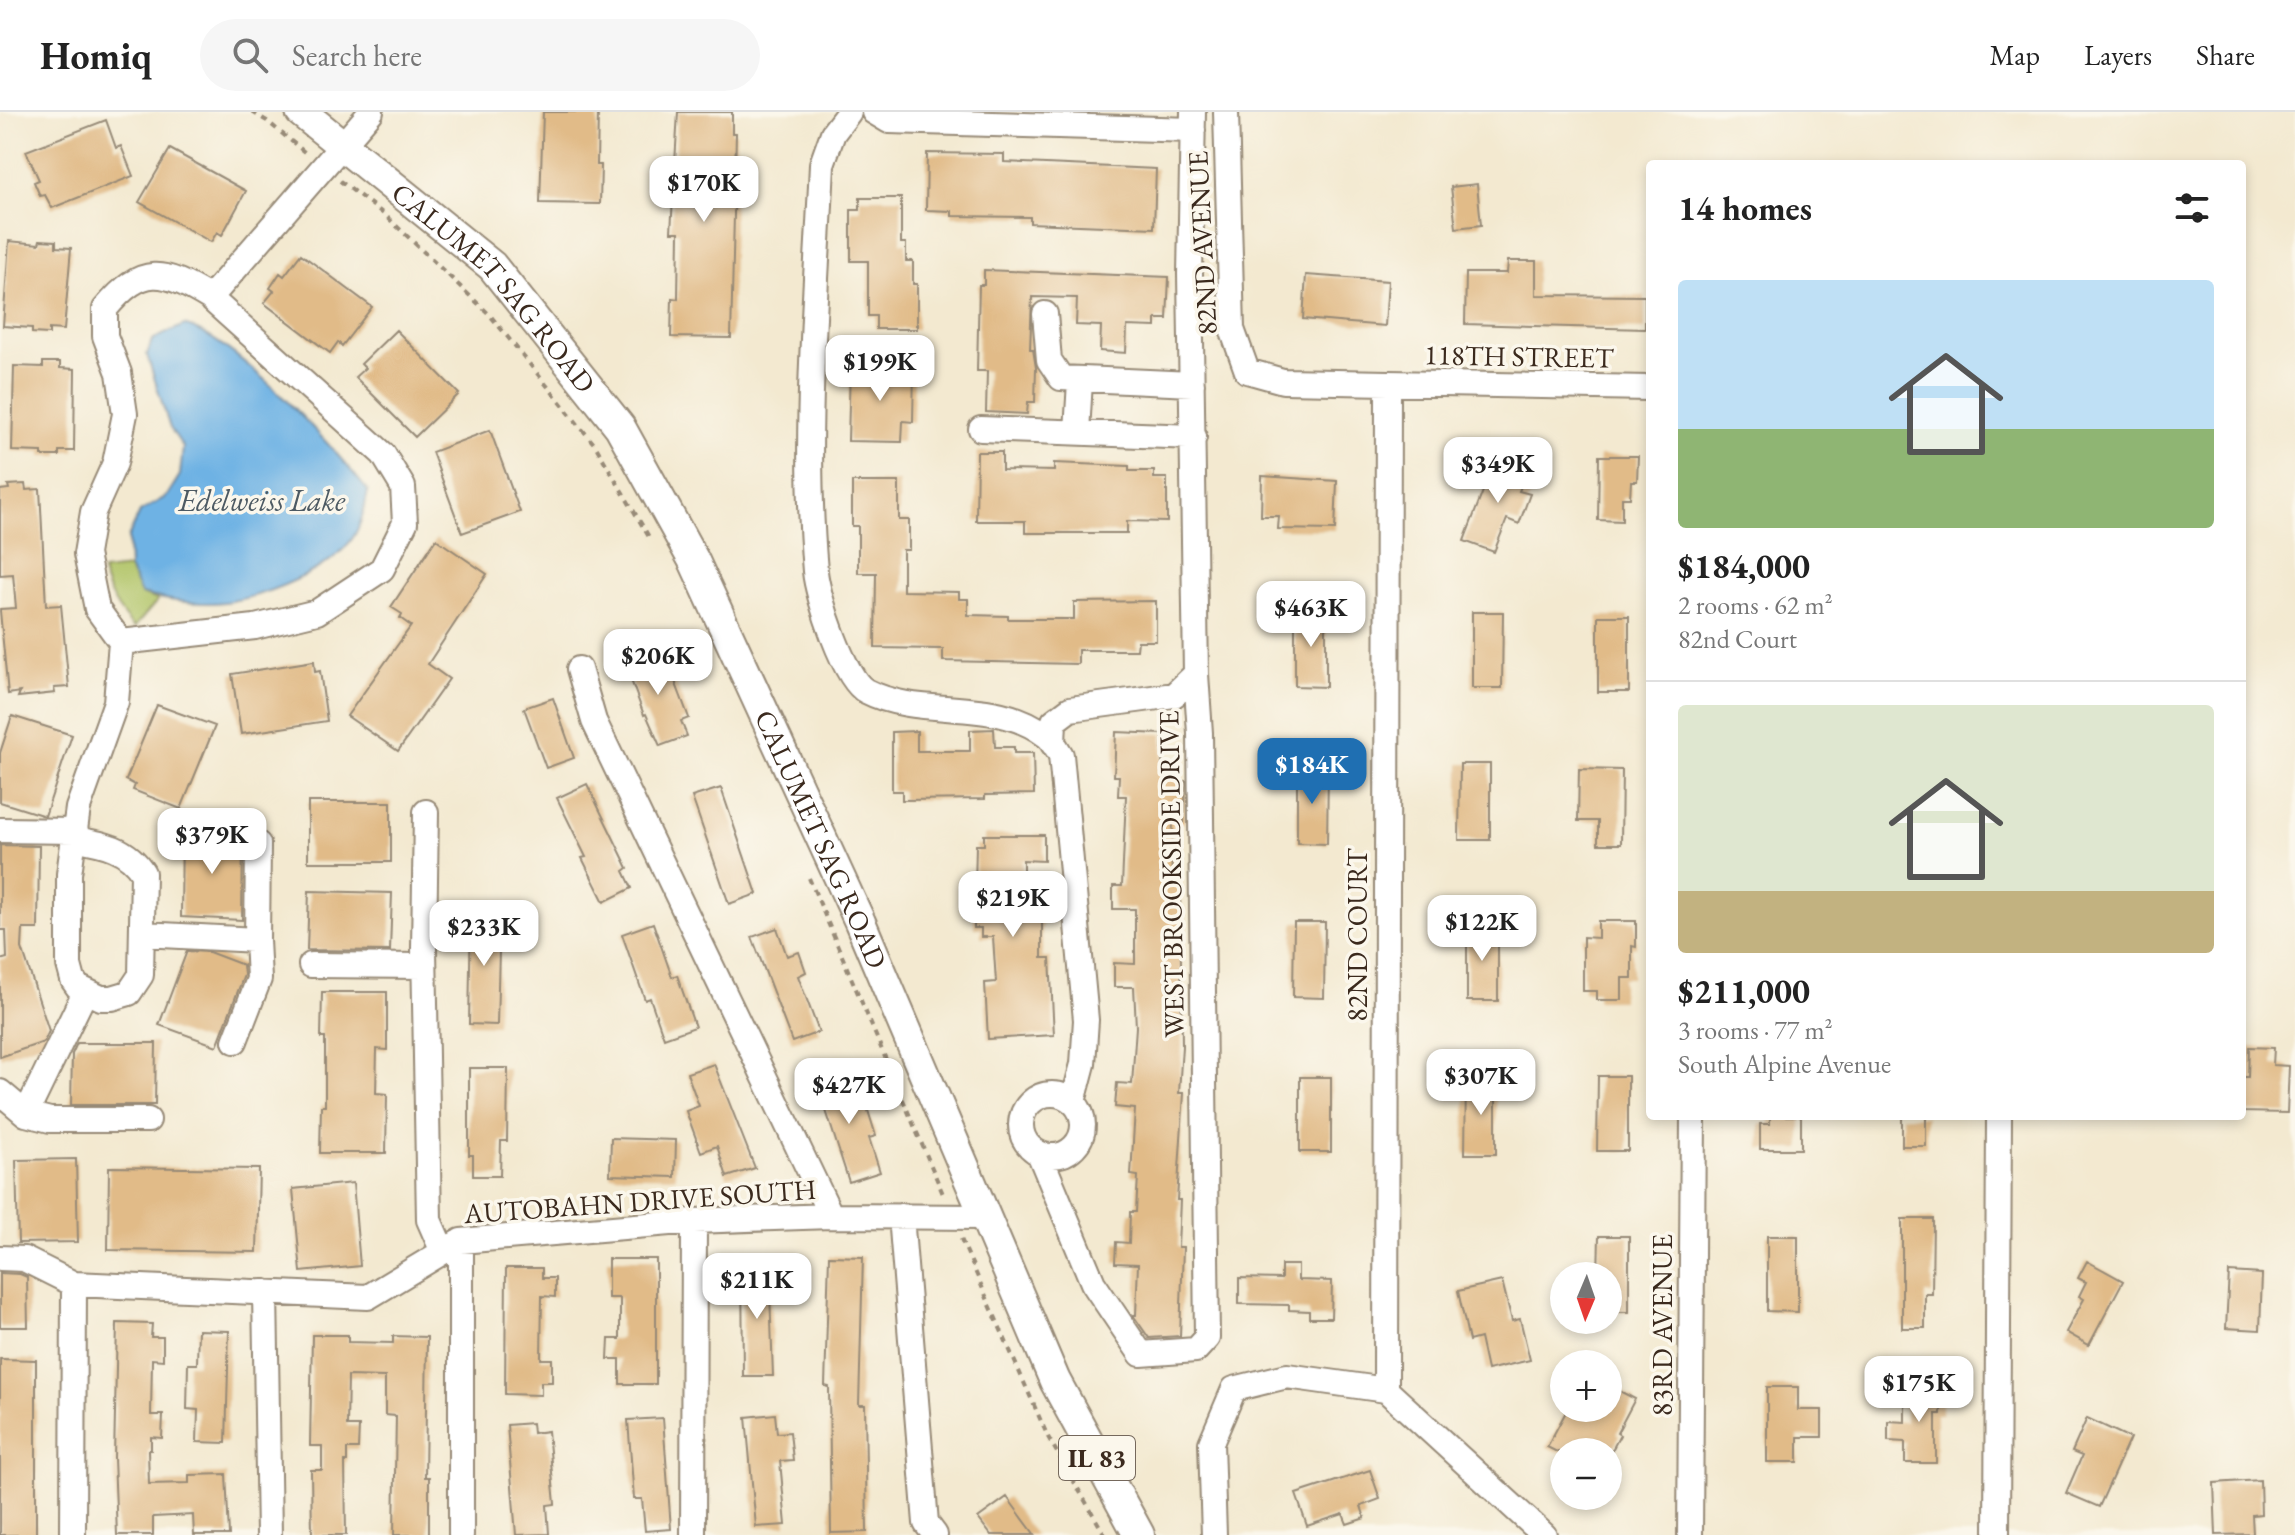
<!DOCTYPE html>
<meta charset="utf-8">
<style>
body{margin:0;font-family:"EB Garamond",serif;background:#f6f6f6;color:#222;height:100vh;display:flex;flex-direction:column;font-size:30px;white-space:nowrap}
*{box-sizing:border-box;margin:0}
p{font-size:26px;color:#767676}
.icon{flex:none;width:44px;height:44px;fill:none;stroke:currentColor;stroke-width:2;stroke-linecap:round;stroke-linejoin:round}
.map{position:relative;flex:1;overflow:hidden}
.side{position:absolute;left:1646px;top:48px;width:600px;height:960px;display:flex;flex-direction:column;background:#fff;border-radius:8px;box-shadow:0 4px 12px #0003}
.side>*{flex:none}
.needle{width:52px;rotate:182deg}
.tools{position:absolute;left:1550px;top:1150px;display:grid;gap:16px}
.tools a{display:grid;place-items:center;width:72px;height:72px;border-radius:50%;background:#fff;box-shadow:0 4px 12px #0003;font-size:40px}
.price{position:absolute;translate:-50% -68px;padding:0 18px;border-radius:16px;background:#fff;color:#222;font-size:26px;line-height:52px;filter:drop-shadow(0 2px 4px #0008)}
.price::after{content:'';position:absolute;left:50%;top:48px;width:24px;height:18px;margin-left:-12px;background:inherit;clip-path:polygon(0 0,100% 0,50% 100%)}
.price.selected{background:#1f6fb2;color:#fff}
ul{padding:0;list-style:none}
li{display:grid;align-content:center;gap:16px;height:424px;padding:0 32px}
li+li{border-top:2px solid #e0e0e0}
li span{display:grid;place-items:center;height:248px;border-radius:8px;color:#555}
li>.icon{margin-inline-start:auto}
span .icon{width:144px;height:144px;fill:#fffc;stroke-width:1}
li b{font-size:34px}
h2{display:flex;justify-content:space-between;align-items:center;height:96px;padding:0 32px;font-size:34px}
header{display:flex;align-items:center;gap:48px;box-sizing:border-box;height:112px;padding:0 40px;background:#fff;border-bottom:2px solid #e0e0e0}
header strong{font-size:38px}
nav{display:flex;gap:44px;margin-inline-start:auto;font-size:28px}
.search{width:560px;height:72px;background:#f6f6f6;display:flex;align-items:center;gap:20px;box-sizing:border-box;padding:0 28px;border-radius:44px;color:#767676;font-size:30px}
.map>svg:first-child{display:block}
.green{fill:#b1c468;stroke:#767743;stroke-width:2}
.water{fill:#6eb2e4;stroke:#546e81;stroke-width:2}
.building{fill:#e1bb88}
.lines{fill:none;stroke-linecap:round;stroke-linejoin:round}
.minor-casing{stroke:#978a77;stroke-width:28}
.major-casing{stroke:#978a77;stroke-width:34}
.path{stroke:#978a77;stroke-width:4;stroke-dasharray:6 6;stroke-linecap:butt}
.minor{stroke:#fff;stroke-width:24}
.major{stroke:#fff;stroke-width:30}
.labels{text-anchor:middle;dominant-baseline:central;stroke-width:7;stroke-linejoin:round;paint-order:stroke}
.shield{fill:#fbf7ec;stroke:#75685c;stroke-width:2}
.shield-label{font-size:26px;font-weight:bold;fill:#3b2a1e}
.street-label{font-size:28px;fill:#3b2a1e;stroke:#fbf7ec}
.water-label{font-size:30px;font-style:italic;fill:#4d5a63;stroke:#fbf7ec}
</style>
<header>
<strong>Homiq</strong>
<div class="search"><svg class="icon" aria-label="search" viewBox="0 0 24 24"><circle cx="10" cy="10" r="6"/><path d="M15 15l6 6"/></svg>Search here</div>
<nav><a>Map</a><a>Layers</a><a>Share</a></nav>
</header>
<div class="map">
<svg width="2295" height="1423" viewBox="0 0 2295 1423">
<rect width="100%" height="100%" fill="#fbf7ec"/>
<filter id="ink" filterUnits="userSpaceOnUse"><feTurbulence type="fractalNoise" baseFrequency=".0125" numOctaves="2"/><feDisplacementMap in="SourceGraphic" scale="16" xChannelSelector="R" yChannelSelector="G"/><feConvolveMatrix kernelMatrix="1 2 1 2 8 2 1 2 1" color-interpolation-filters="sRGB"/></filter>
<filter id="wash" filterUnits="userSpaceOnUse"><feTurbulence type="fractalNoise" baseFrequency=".006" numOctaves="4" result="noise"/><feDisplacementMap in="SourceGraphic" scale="32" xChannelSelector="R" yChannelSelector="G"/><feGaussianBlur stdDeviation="1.8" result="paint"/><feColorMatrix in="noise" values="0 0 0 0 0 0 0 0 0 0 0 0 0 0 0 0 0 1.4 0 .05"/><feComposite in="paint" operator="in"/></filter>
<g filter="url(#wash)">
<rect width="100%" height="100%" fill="#f3e9d0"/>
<!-- green -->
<path class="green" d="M129,456L141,482L158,488L134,516C117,498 108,482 102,459Z"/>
<!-- water -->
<path class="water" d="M184,213C237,228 332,334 368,379C364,397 361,417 349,431C322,463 250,491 209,491C186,492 163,487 141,482L129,456L128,426L140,400L167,384L180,363L183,335L170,316L147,243L152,228Z"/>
<g id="blocks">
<!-- building -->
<path class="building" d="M543,0H598L597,53H601L600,92L540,91Z
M678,0H732V21H736L731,226L671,225L672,186L678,187L679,120H671Z
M106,8L116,36L121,34L133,64L52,96L45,83L40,84L34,70L39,68L26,39Z
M170,37L246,79L222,123L217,120L211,130L139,90Z
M927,41L1004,42V50L1156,57L1154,116L1030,111V105L952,104V99L926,98Z
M1477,72L1481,113L1456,116L1451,75Z
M860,86H901V131H906V149H913V172H917V217H876V204H868V149H851V98H860Z
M40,128L56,129V135L71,136L64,218L49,217V222L32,221V216L3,214L9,129L39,132Z
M301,142L372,195L342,234L338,230L330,241L264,191L274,179L270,176L280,161L284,164Z
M1508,149H1536V183L1645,184V217L1465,212L1466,161H1507Z
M984,158L1169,165L1167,207H1156V215L1127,214L1126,241L1100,239L1101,214L1076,213L1077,186L1032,185L1030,237H1033L1036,256L1035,290H1028L1027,302L986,300L987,259H977L979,173H984Z
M1306,163L1388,169L1385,214L1303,207Z
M396,218L459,282L415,325L355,265L365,256L361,252Z
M43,250H60V256L75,257L74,339H59V344H42V340L12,339L14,254L43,255Z
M850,255L914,256L913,310L903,309L902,330L848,329Z
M490,318L520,400L462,421L432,340Z
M977,340H1002V358L1054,359V351L1129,354V359H1154V366H1167V410L1127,409V421H1025V409H976Z
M1599,344H1638L1637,369H1631L1630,386H1622V409L1598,408Z
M1496,345L1528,357L1519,379L1530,382L1519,412L1507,407L1494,440L1464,429Z
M1262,364L1337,369L1335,418L1278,417L1279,404H1261Z
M852,370H899V408H909V438H903V479L959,480V487H968V503L1008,504V507H1074V490L1156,489V529H1138L1137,538H1078V552L943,549V537L875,536L876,461H858V414H852Z
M25,372L26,378L40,377L46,494L61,493L69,575L54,576L55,581L18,585L20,580L8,582L0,499V497L16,496L13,462L0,463V378L9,377L8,373Z
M436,427L487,462L428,552L449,567L398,639L347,604L411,514L400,506L402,502L391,495Z
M1295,499H1326V575L1295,574Z
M1472,500H1503L1502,576H1472Z
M1598,504H1629V580H1598Z
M654,539L661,559L670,556L689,606L681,609L687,624L660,634L646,602L644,603L624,549Z
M314,549L315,560L320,559L327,609L241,622L232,562Z
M553,586L574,646L546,656L524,596Z
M157,593L215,614L181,697L133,678L135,673L126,668Z
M12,604L72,623L45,704L0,690V641Z
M994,617L995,635H1014V641H1033L1034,682L985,683V687L902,688V679H892V620L917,619V639H970V618Z
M1116,620L1163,622L1162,660L1179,661L1178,669H1186L1184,711L1173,710L1171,773H1180L1182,934L1179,981H1184L1177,1088H1180L1178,1135H1183L1180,1224L1149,1226L1133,1203H1136L1138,1152L1115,1151L1116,1130L1129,1131L1130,1100H1136L1138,1064L1131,1063L1135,997L1115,995L1117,971L1132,972L1136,915L1134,875H1114V851L1135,852V797H1113V774H1122L1126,684H1118L1119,664H1114Z
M1460,652H1490V728H1459Z
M1297,656H1328L1327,732L1297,731Z
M1579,657L1622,658L1621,732H1598V709H1578Z
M587,672L628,756L624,759L632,776L604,790L582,746L586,745L557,686Z
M721,676L757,782L729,792L692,685Z
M308,690H391V750H308Z
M182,720L243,721L242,808L181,805Z
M984,723H1044V749L1023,748V800L1042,801V846H1050L1054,923L988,927L985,871L996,870L993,825H981V816H974L976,733H984Z
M0,733L39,734L38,817H23L22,836L49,919L44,930L0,945V848L7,846L6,818H0Z
M309,779L392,781L390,839L307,838Z
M471,800H500L497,913L469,912Z
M1598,809H1636V835L1632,834V866H1622V888H1597V879H1583V825L1598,826Z
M1294,810H1325L1324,886L1293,885Z
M653,811L672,865L677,863L695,915L664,926L650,886L645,888L622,822Z
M1467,813L1498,814V889H1467Z
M777,816L787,844L799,840L806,860L798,864L819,920L792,930L752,825Z
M187,839L209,840L243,853L244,863L217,934L159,913Z
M322,880H387V938L377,937L376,981L387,982L386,1041H320L321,994H325V926H321Z
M77,931H156L155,993H71L72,942Z
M2249,935L2274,936L2273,953L2289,954L2287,1001L2242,1000V965H2248Z
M714,952L755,1056L727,1065L717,1034L701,1040L686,999L699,994L687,961Z
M469,956H508L507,1029H501L500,1064H473V1043H469Z
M840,956L852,993L865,989L876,1024L869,1026L880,1060L849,1070L815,964Z
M1598,964H1628V1039H1597Z
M1300,965H1331V1040H1300Z
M1466,967H1496V1042H1465Z
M1770,1004H1801V1037H1760V1012H1770Z
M1902,1004H1926V1034H1902Z
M611,1026L676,1028L675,1065L610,1063Z
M76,1047L78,1130L18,1131L16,1048Z
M109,1055L259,1057L257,1140L108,1138Z
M353,1071L360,1154L301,1160L293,1077Z
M1902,1107H1933L1932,1182H1925V1216H1902Z
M1599,1124H1629V1200H1608V1164H1598Z
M1767,1124H1798V1200L1767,1199Z
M829,1144L863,1145L859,1293H865L867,1420L831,1421L829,1275L825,1274Z
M608,1147H656V1272H620V1247H608L609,1227H620V1186H608Z
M2087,1149L2123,1169L2089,1233L2066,1220L2084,1187L2079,1184L2086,1170L2078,1166Z
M769,1152L773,1264H743L742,1153Z
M1281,1153H1298V1168L1332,1169L1331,1206H1309V1199L1289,1198V1193L1239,1192V1166L1281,1167Z
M506,1156H542V1166H555V1185L542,1184L541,1247H552V1270H541V1283L505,1282Z
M2229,1160L2262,1162L2260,1218L2226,1216Z
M0,1161L20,1162L27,1165L28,1215H0Z
M1502,1169L1512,1209L1520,1207L1530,1248L1487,1258L1480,1226L1469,1229L1458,1179Z
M117,1211L152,1212L151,1225H163V1248L152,1247L151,1303H163L162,1326L151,1325V1338H148L149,1372L189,1371V1363L226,1362L229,1423H194L193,1403L153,1405V1423H117L114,1346Z
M198,1218L229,1219L226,1331L197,1330L198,1298L187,1297L188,1252H197Z
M312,1223H348V1230L393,1231V1224L427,1225L425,1365H429V1423H394L396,1304L385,1303V1265L348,1264L347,1314H359L358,1337H347V1350H345L346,1423H312L311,1358H322V1334H310Z
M0,1247L36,1248V1423H0Z
M1608,1273L1635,1287L1617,1321L1620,1323L1611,1340H1557L1547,1335L1568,1296H1608Z
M1905,1274H1942L1941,1302H1936V1351H1905V1330L1888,1329V1309L1905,1310Z
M1767,1275H1798V1298H1822V1325H1798V1350H1767Z
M775,1302L777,1321L790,1320L793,1348L780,1349L786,1413L756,1415L746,1305Z
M663,1306L671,1417L645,1419L642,1387H634L628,1308Z
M2087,1306L2130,1326L2099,1395L2066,1381L2082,1344L2072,1340Z
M532,1311L533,1321L548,1319L555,1392L547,1393L549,1422L516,1423L507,1313Z
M1370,1358L1380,1387L1361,1394L1365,1406L1347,1412L1343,1402L1307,1414L1296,1382Z
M2260,1368L2261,1402L2252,1403L2253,1422L2216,1423L2214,1371Z
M1007,1385L1035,1423H991L978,1406Z"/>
</g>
</g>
<g filter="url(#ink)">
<use href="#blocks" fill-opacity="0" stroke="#978a77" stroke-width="2"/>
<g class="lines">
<!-- minor casing -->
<g class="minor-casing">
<path id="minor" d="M849,0L833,21L822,52C816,187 803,324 815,459C817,483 844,568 866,579C922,608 996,583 1047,624C1053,628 1057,637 1061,643L1086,908L1083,952L1073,990
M874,0L889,9L1193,18
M1226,0L1232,217L1247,259L1283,269L1650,276
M1045,202L1049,248L1061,266L1192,272
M981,317L1194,325
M1077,320L1080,269
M121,530L255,515L317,500L382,457L405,411L403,375L383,342L210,186
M579,557L594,609L831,1104
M1053,632L1054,609L1070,597L1174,583L1196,562
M426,700L424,836L429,1108L443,1140
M0,718L76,719
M75,727C102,731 128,736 143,761L141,863L129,881L112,886H101L78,875L73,868L69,853V762L78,696L116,590L121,530L97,497L86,442L93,400L115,351L125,302L119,261L105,224V197C143,152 162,157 210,186L371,0
M143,822L257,828L259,867L235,929
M257,828L258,732
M311,853L424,854
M85,880L26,1002L50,1008H148
M0,980L26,1002
M1021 1013a31 31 0 1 1 62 0a31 31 0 1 1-62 0Z
M1039,1041L1093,1171L1141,1242L1196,1238L1207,1226L1200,621L1196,562L1190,162L1193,0
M901,1104L926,1411L935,1423
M461,1129V1423
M0,1146L24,1147L74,1172L368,1185L461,1129L694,1109L831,1104L985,1105
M265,1180L269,1423
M1386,1278L1388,273
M73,1423L74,1172
M693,1423L694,1109
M1214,1423L1211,1331L1234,1277L1287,1264L1386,1278L1544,1423
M1690,1423L1693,1004
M1997,1423L1999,1004"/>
</g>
<!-- major casing -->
<g class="major-casing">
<g id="major">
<path id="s1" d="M301,0L492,154L620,315L694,449L860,810L1055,1269L1139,1423"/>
</g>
</g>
<!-- path -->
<path class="path" d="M252,0L267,9L308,43
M340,69L385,103L489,202L595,333L649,425
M809,766L943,1082
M961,1127L1048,1325L1105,1423"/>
<!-- minor -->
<use href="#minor" class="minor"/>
<!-- major -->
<use href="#major" class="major"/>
</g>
</g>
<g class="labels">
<!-- shield labels -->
<rect class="shield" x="1059" y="1324" width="76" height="44" rx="6"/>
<g class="shield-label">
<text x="1097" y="1346">IL 83</text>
</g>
<!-- street labels -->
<g class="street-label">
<text transform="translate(1202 131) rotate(-93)">82ND AVENUE</text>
<text stroke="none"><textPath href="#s1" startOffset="262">CALUMET SAG ROAD</textPath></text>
<text transform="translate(1519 244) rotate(1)">118TH STREET</text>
<text stroke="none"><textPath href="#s1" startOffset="910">CALUMET SAG ROAD</textPath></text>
<text transform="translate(1171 762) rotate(-91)">WEST BROOKSIDE DRIVE</text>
<text transform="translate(1357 823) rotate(-90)">82ND COURT</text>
<text transform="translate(640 1089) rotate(-4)">AUTOBAHN DRIVE SOUTH</text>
<text transform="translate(1662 1213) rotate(-90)">83RD AVENUE</text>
</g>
<!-- water labels -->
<g class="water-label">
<text x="262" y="388">Edelweiss Lake</text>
</g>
</g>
</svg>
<div class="tools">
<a><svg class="needle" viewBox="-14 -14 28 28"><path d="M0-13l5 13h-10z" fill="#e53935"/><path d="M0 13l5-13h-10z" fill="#767676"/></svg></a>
<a>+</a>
<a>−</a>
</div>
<b class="price" style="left:704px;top:112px">$170K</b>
<b class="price" style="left:880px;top:291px">$199K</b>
<b class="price" style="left:1498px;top:393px">$349K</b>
<b class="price" style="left:1311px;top:537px">$463K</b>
<b class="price" style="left:658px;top:585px">$206K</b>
<b class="price selected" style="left:1312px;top:694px">$184K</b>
<b class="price" style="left:212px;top:764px">$379K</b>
<b class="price" style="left:1013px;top:827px">$219K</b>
<b class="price" style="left:1482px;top:851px">$122K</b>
<b class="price" style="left:484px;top:856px">$233K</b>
<b class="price" style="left:1481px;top:1005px">$307K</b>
<b class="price" style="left:849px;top:1014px">$427K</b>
<b class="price" style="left:757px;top:1209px">$211K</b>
<b class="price" style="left:1919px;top:1312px">$175K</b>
<section class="side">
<h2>14 homes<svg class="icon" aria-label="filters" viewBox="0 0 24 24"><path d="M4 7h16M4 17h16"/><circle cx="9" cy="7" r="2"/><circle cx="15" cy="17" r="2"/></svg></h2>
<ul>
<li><span style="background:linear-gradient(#bfe0f5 60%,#8fb573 0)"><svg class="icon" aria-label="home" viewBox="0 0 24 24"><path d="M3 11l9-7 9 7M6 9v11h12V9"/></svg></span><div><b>$184,000</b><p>2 rooms · 62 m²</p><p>82nd Court</p></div></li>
<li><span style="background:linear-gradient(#dfe7d0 75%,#c2b280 0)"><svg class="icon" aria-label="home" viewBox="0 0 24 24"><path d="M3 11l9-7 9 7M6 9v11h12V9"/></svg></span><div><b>$211,000</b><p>3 rooms · 77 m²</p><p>South Alpine Avenue</p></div></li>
</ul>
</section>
</div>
